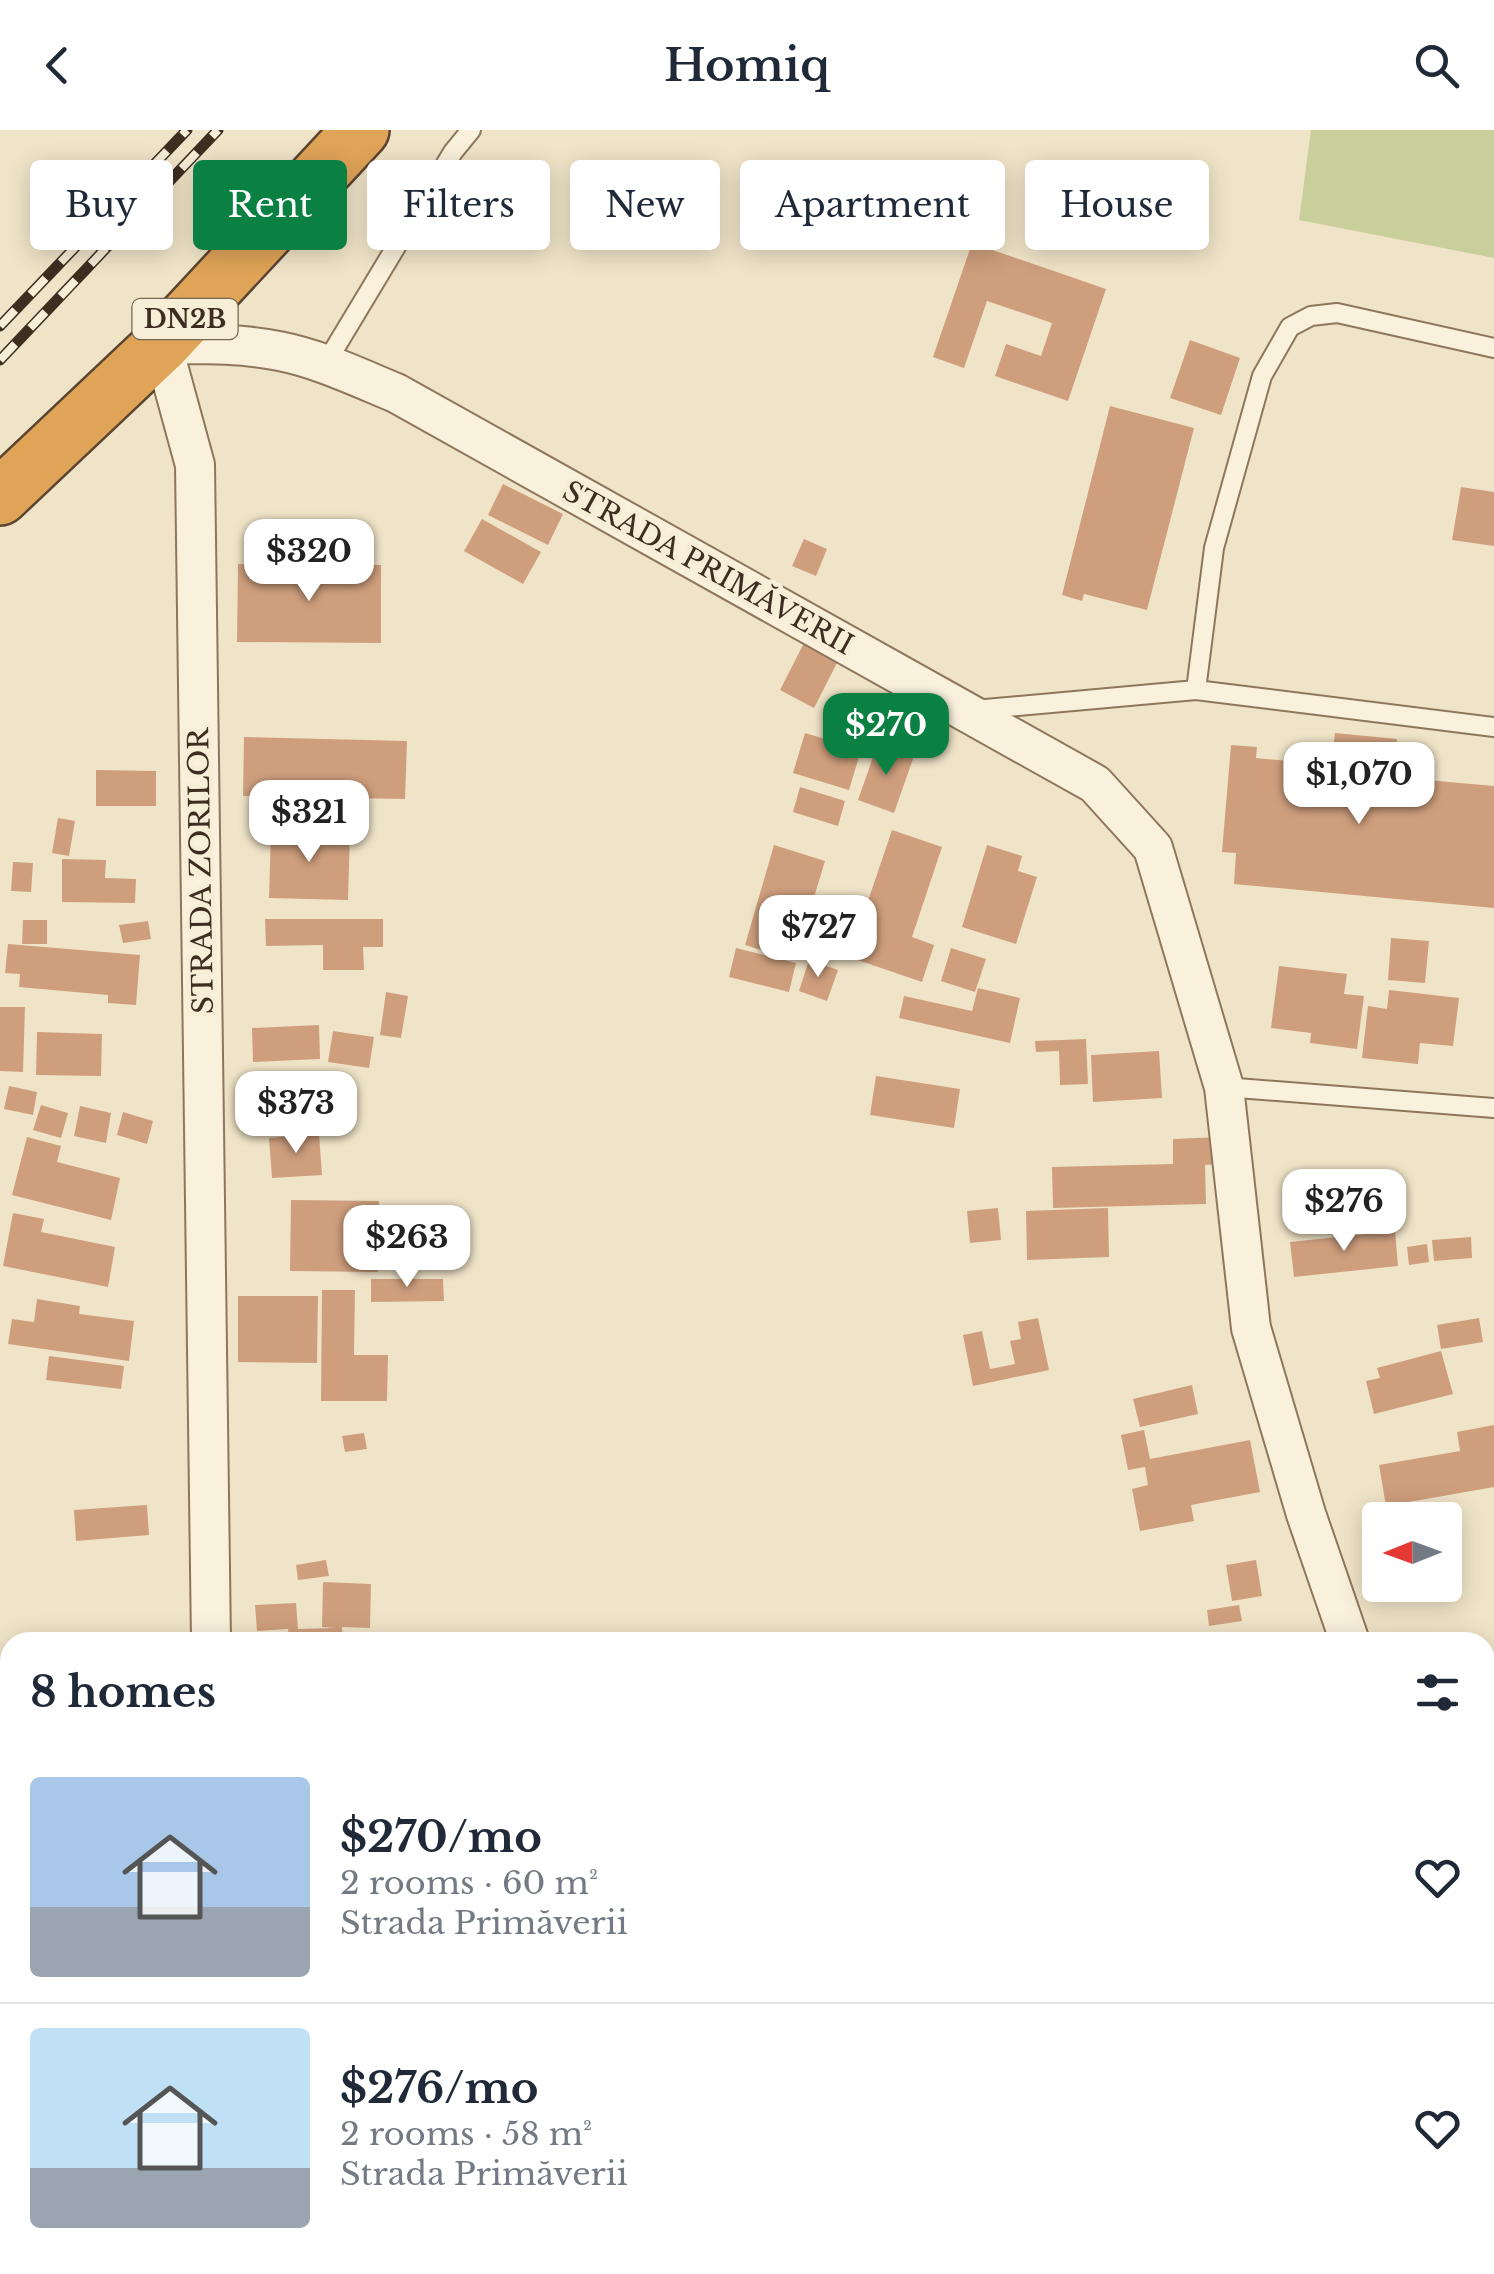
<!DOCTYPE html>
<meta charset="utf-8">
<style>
body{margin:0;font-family:"Libre Baskerville",serif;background:#f6f6f7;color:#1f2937;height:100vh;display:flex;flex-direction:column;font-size:38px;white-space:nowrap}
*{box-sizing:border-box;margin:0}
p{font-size:32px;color:#747a83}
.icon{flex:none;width:55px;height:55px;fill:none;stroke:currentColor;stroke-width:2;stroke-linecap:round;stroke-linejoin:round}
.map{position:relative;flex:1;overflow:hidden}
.drawer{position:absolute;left:0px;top:1502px;width:1495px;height:642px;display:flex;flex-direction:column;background:#fff;border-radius:30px 30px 0 0;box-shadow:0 5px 25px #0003}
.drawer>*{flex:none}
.top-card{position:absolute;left:30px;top:30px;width:1435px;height:90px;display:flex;gap:20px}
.needle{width:65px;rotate:269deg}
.buttons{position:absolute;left:1362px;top:1372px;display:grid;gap:20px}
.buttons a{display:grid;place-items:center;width:100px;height:100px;border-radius:10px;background:#fff;box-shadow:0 5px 25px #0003;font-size:50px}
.price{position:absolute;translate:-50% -85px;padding:0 22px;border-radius:20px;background:#fff;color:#222;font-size:32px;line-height:65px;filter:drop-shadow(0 2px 5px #0008)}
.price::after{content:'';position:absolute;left:50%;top:60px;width:30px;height:22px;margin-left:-15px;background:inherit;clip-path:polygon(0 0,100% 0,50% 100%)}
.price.on{background:#0b8043;color:#fff}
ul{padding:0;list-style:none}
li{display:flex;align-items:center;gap:30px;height:250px;padding:0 30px}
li+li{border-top:2px solid #e0e1e3}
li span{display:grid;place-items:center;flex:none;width:280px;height:200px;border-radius:10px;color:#555}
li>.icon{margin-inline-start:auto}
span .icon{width:120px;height:120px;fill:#fffc;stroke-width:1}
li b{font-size:42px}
h2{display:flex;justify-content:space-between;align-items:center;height:120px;padding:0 30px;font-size:42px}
.pill{padding:0 35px;border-radius:10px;background:#fff;box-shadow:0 5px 25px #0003;font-size:35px;line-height:90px}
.pill.on{background:#0b8043;color:#fff}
header{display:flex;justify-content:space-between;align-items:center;height:130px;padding:0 30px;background:#fff;font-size:45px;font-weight:600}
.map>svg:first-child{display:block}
.green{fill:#c9cf9b}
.building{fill:#cf9f7d}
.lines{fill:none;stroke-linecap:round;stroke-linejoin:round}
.lane-casing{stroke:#8d765c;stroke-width:22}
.street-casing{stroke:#8d765c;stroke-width:42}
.highway-casing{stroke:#5b4430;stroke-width:60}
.lane{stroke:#faf1dc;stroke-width:18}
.street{stroke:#faf1dc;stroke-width:38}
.highway{stroke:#e0a458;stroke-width:55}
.rail-casing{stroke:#3d2e20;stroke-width:11}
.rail{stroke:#f7eed8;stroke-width:8;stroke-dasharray:22;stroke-linecap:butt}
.labels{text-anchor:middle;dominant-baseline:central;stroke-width:9;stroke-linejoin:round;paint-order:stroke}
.shield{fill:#f7eed8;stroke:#756857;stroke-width:2.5}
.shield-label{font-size:25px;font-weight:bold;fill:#3d2e20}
.street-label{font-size:28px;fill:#3d2e20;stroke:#f7eed8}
</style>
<header><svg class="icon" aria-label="back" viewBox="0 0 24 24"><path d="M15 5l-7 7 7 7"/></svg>Homiq<svg class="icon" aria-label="search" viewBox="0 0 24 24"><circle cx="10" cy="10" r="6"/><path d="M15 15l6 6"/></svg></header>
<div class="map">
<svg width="1494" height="2144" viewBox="0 0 1494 2144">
<rect width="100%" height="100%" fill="#f0e4c8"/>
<!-- green -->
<path class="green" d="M1311,0H1494V128L1299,90Z"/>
<!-- building -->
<path class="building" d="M972,113L1106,159L1068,271L995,246L1006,214L1041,226L1052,193L987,171L964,238L933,227Z
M1190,210L1240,228L1221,285L1170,268Z
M1110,276L1194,298L1147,480L1084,464L1082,471L1062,465Z
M503,354L563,384L548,415L488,385Z
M1461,357L1494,362V416L1452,410Z
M482,389L541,422L523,454L464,421Z
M804,409L827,419L816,446L792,436Z
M238,434L381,435V513L237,512Z
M804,513L838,531L814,578L780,560Z
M889,579L925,592L913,623L878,610Z
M805,603L861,620L849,660L793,643Z
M1335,603L1397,609L1393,647L1494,656V778L1234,754L1236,723L1222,722L1231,615L1257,617L1256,628L1331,635Z
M244,607L407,611L405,669L243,666Z
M878,613L914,626L894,683L858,670Z
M96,640L156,641V676H96Z
M800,657L845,671L838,696L793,682Z
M58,688L75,691L69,726L52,723Z
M271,699L350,702L348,770L269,768Z
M892,700L942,717L912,807L934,815L922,852L849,827Z
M774,715L825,731L795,830L745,815Z
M987,715L1022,726L1018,741L1037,747L1016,814L962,797Z
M62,729L106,730L105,748L136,749L135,773L62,772Z
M13,732L33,733L31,762L11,761Z
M265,789H383V817H363L364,840H323V815L266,816Z
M23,790H47V814H22Z
M148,791L151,809L123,813L119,795Z
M1391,808L1429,811L1425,853L1388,850Z
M8,814L140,825L136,875L108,873V865L19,857L20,844L5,843Z
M736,818L796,833L789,862L729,847Z
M951,818L986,829L975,862L941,851Z
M809,830L838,840L827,871L799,861Z
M1279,836L1347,844L1344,864L1364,866L1357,919L1310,913L1311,903L1271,898Z
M978,858L1020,868L1010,913L899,888L904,866L972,881Z
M1389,860L1459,868L1453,916L1420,913L1418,934L1362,928L1368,876L1387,879Z
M386,862L408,866L401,908L380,905Z
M0,877H25L23,942L0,941Z
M319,895L320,929L253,932L252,898Z
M333,901L374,907L369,938L328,932Z
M37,902L102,904L101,946L36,945Z
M1086,909L1088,954L1060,955L1059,921L1036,922L1035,911Z
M1159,921L1162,968L1093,972L1091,925Z
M876,946L960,959L954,998L870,985Z
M9,956L37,962L33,985L4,979Z
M41,975L68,983L61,1008L33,1000Z
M80,976L111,983L106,1013L74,1006Z
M123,982L153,991L147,1014L117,1005Z
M319,1004L322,1045L272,1048L269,1008Z
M27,1007L61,1016L57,1032L120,1048L111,1090L12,1065Z
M1220,1007L1221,1034L1205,1035L1206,1074L1053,1078L1052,1037L1173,1034V1009Z
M291,1070L379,1071L378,1142L290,1141Z
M998,1078L1001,1110L970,1113L967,1081Z
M1108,1078L1109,1127L1027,1130L1026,1081Z
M13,1083L44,1089L41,1102L115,1117L108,1157L3,1136Z
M1395,1101L1398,1136L1294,1147L1290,1112Z
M1471,1107L1472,1128L1434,1131L1432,1110Z
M1427,1114L1429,1132L1409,1135L1407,1117Z
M371,1149H443L444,1171L371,1172Z
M322,1160H355L354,1225H388L387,1271H321Z
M238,1166H318L317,1233L238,1232Z
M37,1169L80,1176L79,1184L134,1191L129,1231L8,1214L12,1189L34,1192Z
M1038,1188L1049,1240L973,1256L963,1205L982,1201L990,1239L1015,1234L1010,1211L1021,1209L1018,1192Z
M1479,1188L1483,1212L1441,1219L1437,1195Z
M1441,1221L1453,1264L1374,1284L1366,1251L1380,1248L1377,1238Z
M49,1226L124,1236L121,1259L46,1250Z
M1192,1255L1198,1284L1140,1297L1133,1269Z
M1494,1295V1357L1386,1376L1379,1335L1460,1321L1457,1302Z
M1144,1300L1150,1329L1250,1310L1260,1362L1191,1375L1194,1391L1140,1401L1132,1359L1148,1355L1145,1337L1128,1340L1121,1305Z
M364,1303L367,1319L345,1322L342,1306Z
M147,1375L149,1405L76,1411L74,1380Z
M326,1430L329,1446L298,1450L296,1435Z
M1256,1430L1262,1466L1232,1471L1226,1435Z
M323,1452L371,1454L370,1498L342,1497L343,1512H289L288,1499L257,1501L255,1475L296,1473L298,1499L335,1498L322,1497Z
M1239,1475L1242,1491L1209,1496L1207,1480Z
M0,1688L10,1689V1737L0,1735Z
M1494,1894V2016L1485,2018V1896Z
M1147,2135L1148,2144H1117L1116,2136Z
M1153,2135H1339L1341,2144H1155Z
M1418,2135H1457V2144H1419Z
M37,2137L87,2141V2144H37Z"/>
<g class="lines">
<!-- lane casing -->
<g class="lane-casing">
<path id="lane" d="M326,233L453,22L471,0
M1196,560L1214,418L1262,246L1290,197L1311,186L1337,183L1494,218
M974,580L1196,560L1494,597
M1224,957L1494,978
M1485,1702L1494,1701"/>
</g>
<!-- street casing -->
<g class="street-casing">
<path id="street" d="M211,1512L195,335L162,214C201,214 240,213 279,221C320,229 357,247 396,263L1095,654L1153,718L1224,957L1251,1198L1306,1384L1350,1512
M219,2135V2144"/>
</g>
<!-- highway casing -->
<g class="highway-casing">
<path id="highway" d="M0,367L162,214L361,0"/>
</g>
<!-- lane -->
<use href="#lane" class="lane"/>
<!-- street -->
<use href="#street" class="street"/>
<!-- highway -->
<use href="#highway" class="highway"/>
<!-- rail casing -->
<g class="rail-casing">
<path id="rail" d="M0,196L187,0
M0,230L218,0"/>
</g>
<!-- rail -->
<use href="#rail" class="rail"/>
</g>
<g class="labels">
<!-- shield labels -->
<rect class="shield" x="132.5" y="169" width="105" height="40" rx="8"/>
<g class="shield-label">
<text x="185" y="189">DN2B</text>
</g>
<!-- street labels -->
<g class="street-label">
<text transform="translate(708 438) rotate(29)">STRADA PRIMĂVERII</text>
<text transform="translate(201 741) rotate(-91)">STRADA ZORILOR</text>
</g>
</g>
</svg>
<div class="buttons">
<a><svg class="needle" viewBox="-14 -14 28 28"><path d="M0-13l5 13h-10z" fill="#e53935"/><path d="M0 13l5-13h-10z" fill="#747a83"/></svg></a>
</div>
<b class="price" style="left:309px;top:474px">$320</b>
<b class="price on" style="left:886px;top:648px">$270</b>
<b class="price" style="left:1359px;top:697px">$1,070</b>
<b class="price" style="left:309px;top:735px">$321</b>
<b class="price" style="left:818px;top:850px">$727</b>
<b class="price" style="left:296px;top:1026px">$373</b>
<b class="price" style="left:1344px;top:1124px">$276</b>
<b class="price" style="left:407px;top:1160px">$263</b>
<div class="top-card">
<a class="pill">Buy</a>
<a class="pill on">Rent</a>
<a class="pill">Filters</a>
<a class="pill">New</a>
<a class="pill">Apartment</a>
<a class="pill">House</a>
</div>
<section class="drawer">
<h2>8 homes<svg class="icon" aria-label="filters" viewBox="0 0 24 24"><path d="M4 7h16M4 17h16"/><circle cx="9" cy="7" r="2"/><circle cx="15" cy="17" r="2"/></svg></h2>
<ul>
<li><span style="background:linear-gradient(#a9c7e8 65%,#9aa5b1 0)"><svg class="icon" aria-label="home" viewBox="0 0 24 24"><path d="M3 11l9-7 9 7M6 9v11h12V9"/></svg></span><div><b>$270/mo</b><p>2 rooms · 60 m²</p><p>Strada Primăverii</p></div><svg class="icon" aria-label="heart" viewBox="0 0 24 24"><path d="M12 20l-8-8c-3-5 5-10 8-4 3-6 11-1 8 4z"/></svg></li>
<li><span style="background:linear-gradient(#bfe0f5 70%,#9aa5b1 0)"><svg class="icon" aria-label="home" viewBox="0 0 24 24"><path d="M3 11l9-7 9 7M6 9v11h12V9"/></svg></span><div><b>$276/mo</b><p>2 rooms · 58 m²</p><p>Strada Primăverii</p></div><svg class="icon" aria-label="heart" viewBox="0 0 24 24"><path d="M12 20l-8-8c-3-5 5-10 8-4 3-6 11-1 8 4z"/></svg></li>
</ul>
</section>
</div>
